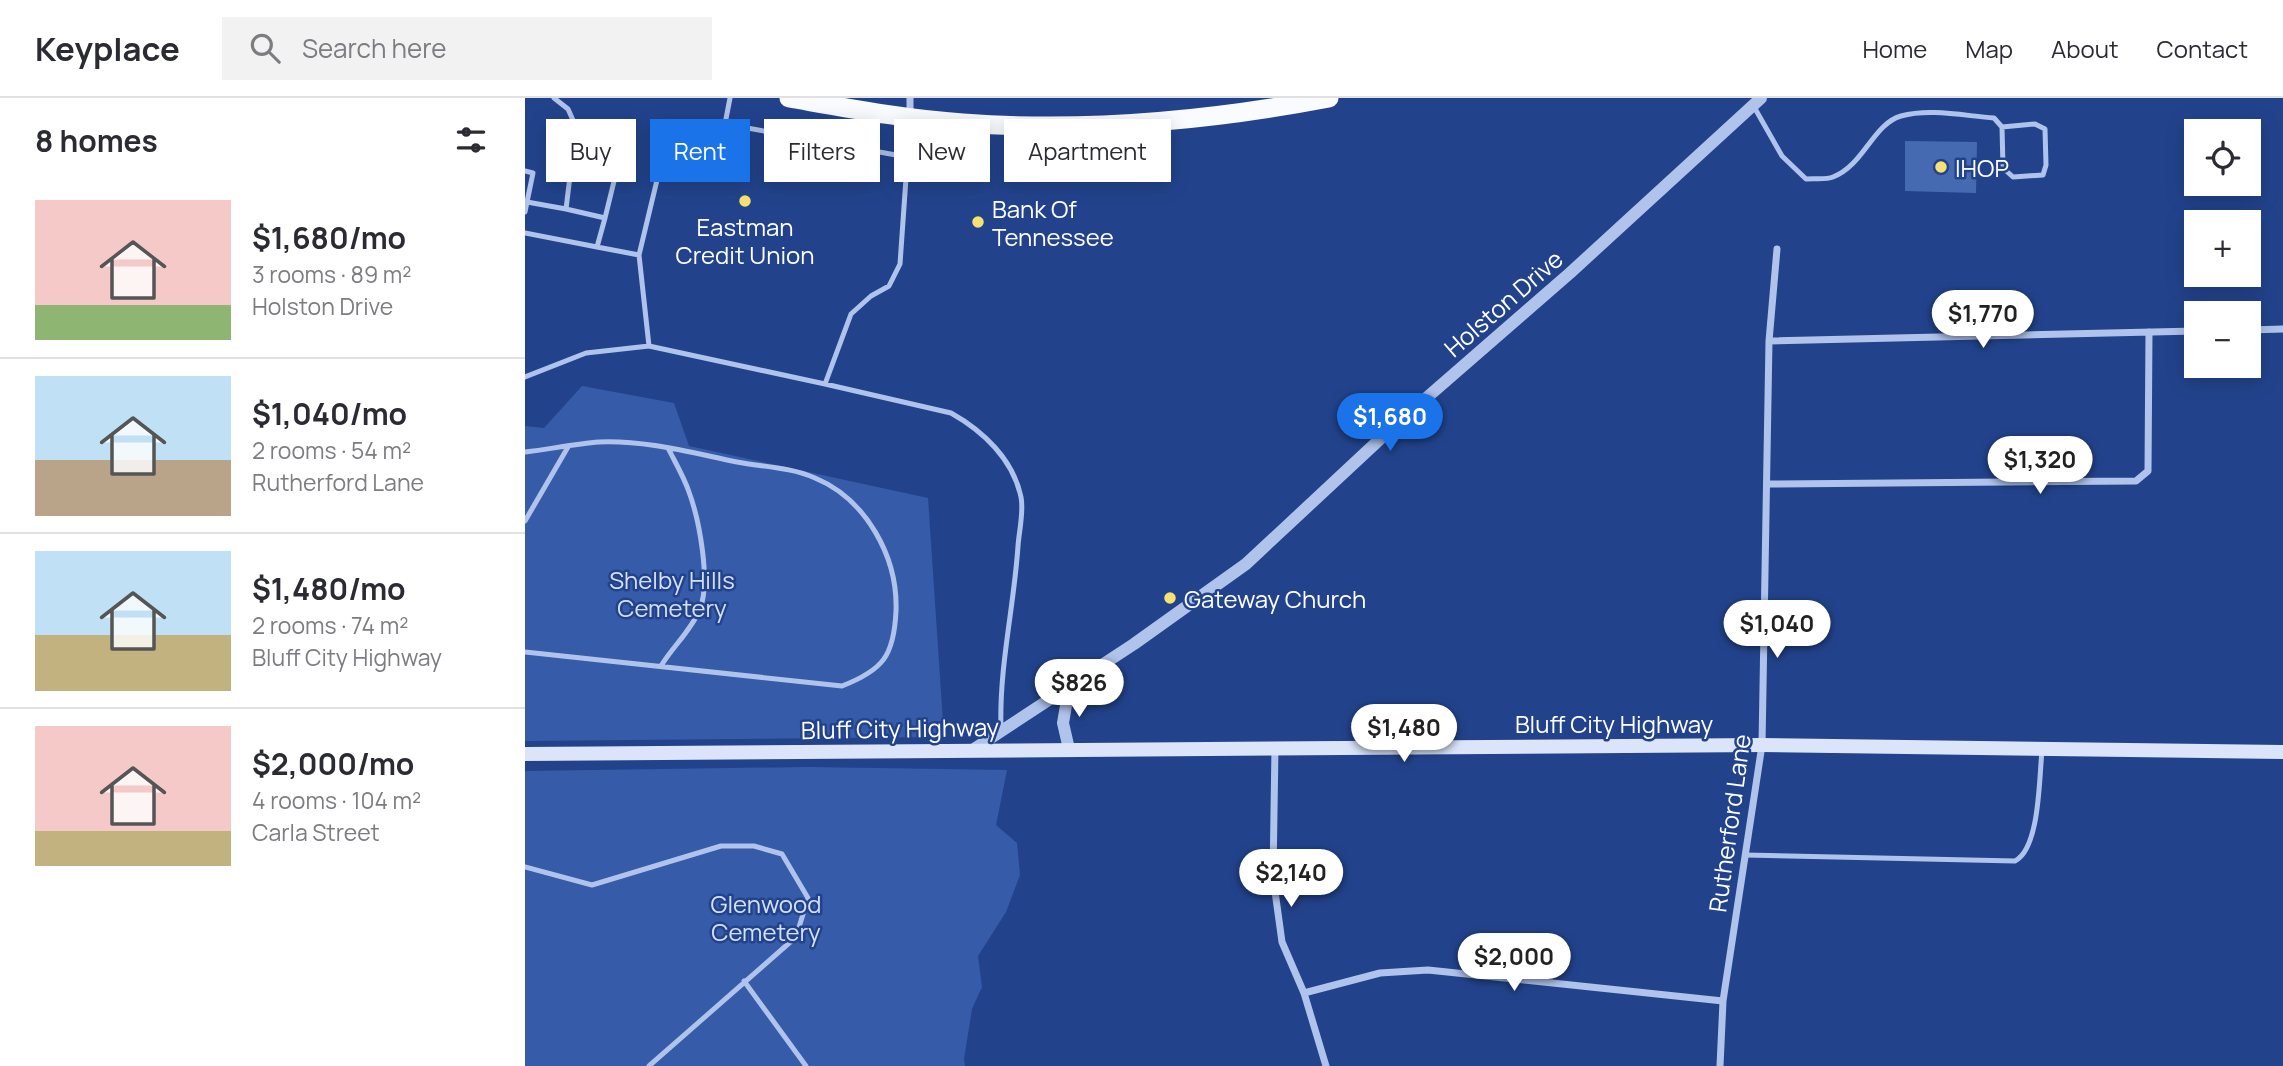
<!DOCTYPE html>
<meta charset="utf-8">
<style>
body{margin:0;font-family:Manrope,sans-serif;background:#f2f2f3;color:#2b2b33;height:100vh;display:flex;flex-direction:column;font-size:26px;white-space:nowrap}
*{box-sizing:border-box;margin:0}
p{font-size:23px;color:#7c7c81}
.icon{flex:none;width:38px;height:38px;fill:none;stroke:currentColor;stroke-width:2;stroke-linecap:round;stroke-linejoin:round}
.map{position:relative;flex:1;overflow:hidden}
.panel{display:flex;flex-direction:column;background:#fff;width:525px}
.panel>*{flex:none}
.hud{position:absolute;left:21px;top:21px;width:665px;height:63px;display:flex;gap:14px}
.controls{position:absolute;left:1659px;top:21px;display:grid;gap:14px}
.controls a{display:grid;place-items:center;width:77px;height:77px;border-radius:0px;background:#fff;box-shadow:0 4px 18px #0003;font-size:35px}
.price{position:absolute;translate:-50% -60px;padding:0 16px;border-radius:24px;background:#fff;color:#222;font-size:23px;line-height:46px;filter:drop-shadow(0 2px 4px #0008)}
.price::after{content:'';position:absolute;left:50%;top:42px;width:21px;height:16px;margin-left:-10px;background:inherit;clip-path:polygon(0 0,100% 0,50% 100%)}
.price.active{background:#1a73e8;color:#fff}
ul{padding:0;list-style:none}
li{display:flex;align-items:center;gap:21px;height:175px;padding:0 35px}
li+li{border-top:2px solid #e1e1e2}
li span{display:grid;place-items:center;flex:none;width:196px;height:140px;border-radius:0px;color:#555}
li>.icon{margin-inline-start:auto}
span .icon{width:84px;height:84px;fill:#fffc;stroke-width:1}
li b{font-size:30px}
h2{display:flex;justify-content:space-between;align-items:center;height:84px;padding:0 35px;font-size:30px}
.pill{padding:0 24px;border-radius:0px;background:#fff;box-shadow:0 4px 18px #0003;font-size:24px;line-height:63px}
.pill.active{background:#1a73e8;color:#fff}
header{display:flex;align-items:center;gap:42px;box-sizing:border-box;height:98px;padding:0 35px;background:#fff;border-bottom:2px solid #e1e1e2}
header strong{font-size:33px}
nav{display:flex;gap:38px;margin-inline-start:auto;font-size:24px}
.search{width:490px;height:63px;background:#f2f2f3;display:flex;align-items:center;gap:18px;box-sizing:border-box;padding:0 24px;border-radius:0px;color:#7c7c81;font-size:26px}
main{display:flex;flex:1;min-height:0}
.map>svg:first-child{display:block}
.green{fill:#365ba9}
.building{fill:#466ab2}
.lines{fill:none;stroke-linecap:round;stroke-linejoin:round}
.service{stroke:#b0c3eb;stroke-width:5}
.minor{stroke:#b0c3eb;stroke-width:7}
.tertiary{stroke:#b0c3eb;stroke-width:12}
.secondary{stroke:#dbe4f9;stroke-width:14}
.trunk{stroke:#fafbfe;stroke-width:19}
.poi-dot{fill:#f7e172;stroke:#22438c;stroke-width:2.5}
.labels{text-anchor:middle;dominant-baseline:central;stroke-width:5;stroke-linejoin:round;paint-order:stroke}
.poi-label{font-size:24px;fill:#fff;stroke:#22438c;text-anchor:start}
.street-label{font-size:24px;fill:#fff;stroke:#22438c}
.park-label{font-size:24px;fill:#d4e0f8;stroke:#22438c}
</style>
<header>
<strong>Keyplace</strong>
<div class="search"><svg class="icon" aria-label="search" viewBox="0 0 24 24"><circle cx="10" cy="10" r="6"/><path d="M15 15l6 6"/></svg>Search here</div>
<nav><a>Home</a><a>Map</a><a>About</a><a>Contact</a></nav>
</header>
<main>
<section class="panel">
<h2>8 homes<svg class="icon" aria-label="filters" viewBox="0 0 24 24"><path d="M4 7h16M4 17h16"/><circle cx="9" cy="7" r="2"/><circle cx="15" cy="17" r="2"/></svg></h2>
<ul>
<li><span style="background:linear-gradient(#f6c9c9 75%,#8fb573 0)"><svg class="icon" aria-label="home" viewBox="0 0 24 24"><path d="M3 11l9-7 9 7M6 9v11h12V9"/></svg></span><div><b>$1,680/mo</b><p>3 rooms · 89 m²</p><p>Holston Drive</p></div></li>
<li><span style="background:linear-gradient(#bfe0f5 60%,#b9a48a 0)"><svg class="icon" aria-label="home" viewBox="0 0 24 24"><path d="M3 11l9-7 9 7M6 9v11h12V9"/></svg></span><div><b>$1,040/mo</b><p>2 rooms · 54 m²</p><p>Rutherford Lane</p></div></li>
<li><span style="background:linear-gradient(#bfe0f5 60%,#c2b280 0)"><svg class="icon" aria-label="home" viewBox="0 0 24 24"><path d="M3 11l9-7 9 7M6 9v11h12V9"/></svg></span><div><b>$1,480/mo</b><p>2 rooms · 74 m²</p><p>Bluff City Highway</p></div></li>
<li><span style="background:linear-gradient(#f6c9c9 75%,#c2b280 0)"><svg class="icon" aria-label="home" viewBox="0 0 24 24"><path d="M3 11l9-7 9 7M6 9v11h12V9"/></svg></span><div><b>$2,000/mo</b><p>4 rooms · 104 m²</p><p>Carla Street</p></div></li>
</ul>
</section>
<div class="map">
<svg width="1758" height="968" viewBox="0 0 1758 968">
<rect width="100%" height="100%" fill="#22438c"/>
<!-- green -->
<path class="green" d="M57,288L149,305L164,348L403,400L419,639L0,643V328L19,330Z
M283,669L482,672L471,727L492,745L495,777L481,814L453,858L457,889L447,911L439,961L440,968H0V673Z"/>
<!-- building -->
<path class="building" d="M1380,43L1452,44L1451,95L1380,93Z"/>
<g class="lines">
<!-- service -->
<path class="service" d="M29,0L43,11L51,29L41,111L80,120L72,149L114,157L124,248
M205,0L200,26L382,59
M1228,7L1257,58L1281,81C1289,80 1301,82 1308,79C1339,67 1348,26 1376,18C1405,10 1440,18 1469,20L1477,29L1478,70L1488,79L1518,77L1521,67L1520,31L1510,26L1477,29
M0,73L8,75L2,104
M0,114L2,104L41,111
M80,120L93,67
M0,135L72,149
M114,157L133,78
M0,279L61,255L124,248L300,286L326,216L346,198L364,188L375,166L385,23
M300,286L426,315C458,333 488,361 496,399C499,414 494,433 493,448C489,509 474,569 476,630
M0,354C25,351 50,346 74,344C121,342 167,355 212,364C238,369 265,369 290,380C341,401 373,459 371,513C369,558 358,572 317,588L0,554
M0,423L43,349
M136,568C148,548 166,533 175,511C186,483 174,421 164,394C159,379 150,364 143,350
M1220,757L1490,763C1515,750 1514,680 1517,653
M0,769L67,787L196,748H229L257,756L283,800L271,839L124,968
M219,883L281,968"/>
<!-- minor -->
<path class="minor" d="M385,0V19
M1724,232L1758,231
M1244,243L1671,233
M1242,386L1611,383L1623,373L1624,234
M750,649L748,779L757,844L779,895L801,968
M779,895L855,875L903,872L1198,903
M1195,968L1198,903L1237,647L1244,243L1252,151"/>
<!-- tertiary -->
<path class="tertiary" d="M544,590L538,625L544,651
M449,651L609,546L721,466L868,329L1045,175L1236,0"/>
<!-- secondary -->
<path class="secondary" d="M0,656L1237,647L1758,654"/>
<!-- trunk -->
<path class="trunk" d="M264,0C322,10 380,21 438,25C561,34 684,23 804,0"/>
</g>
<!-- markers -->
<g class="poi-dot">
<circle cx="1416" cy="69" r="7"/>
<circle cx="220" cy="103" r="7"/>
<circle cx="453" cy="124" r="7"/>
<circle cx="645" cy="500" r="7"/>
</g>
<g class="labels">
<!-- poi labels -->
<g class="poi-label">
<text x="1430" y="69">IHOP</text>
<text x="467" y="110">Bank Of<tspan x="467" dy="28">Tennessee</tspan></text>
<text x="220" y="128" text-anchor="middle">Eastman<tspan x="220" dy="28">Credit Union</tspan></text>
<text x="659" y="500">Gateway Church</text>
</g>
<!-- street labels -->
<g class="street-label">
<text transform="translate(978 205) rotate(-41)">Holston Drive</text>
<text x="1089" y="625">Bluff City Highway</text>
<text transform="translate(375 630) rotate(-1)">Bluff City Highway</text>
<text transform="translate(1204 725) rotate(-82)">Rutherford Lane</text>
</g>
<!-- park labels -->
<g class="park-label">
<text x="147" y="481">Shelby Hills<tspan x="147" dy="28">Cemetery</tspan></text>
<text x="241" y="805">Glenwood<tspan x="241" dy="28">Cemetery</tspan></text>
</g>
</g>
</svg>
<div class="controls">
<a><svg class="icon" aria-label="locate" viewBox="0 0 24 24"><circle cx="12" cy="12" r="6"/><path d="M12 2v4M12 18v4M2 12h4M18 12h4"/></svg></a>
<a>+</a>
<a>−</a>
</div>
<b class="price" style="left:1458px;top:252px">$1,770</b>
<b class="price active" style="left:865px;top:355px">$1,680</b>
<b class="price" style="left:1515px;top:398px">$1,320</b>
<b class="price" style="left:1252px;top:562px">$1,040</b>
<b class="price" style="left:554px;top:621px">$826</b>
<b class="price" style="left:879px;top:666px">$1,480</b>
<b class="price" style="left:766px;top:811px">$2,140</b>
<b class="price" style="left:989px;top:895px">$2,000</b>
<div class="hud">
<a class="pill">Buy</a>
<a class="pill active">Rent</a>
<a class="pill">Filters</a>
<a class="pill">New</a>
<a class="pill">Apartment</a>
</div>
</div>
</main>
